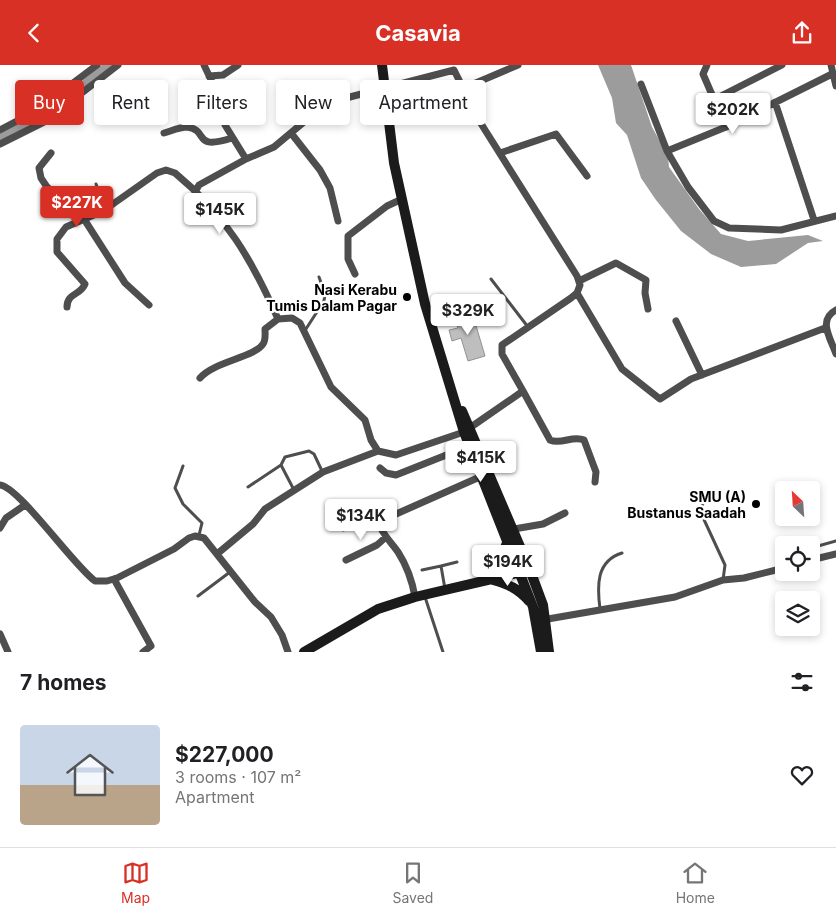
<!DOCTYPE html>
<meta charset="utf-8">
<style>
body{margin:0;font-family:Inter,sans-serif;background:#f2f2f2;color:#202124;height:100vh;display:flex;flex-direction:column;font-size:19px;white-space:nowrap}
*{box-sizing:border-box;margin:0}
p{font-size:16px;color:#757577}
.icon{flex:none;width:28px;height:28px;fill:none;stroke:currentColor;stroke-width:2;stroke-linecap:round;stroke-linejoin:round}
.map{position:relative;height:587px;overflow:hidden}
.sheet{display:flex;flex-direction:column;background:#fff;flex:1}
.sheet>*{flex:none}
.banner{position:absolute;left:15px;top:15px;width:500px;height:45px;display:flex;gap:10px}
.needle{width:32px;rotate:335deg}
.buttons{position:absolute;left:775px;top:416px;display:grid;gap:10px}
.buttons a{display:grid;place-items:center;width:45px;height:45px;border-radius:5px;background:#fff;box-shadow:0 2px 8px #0003;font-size:25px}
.price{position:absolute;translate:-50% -42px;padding:0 11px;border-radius:5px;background:#fff;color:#222;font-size:16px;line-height:32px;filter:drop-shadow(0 1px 2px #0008)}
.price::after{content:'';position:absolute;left:50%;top:30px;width:15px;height:11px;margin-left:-8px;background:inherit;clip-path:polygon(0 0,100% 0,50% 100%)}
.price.active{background:#d93025;color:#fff}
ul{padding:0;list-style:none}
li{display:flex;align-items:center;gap:15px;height:125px;padding:0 20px}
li+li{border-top:1px solid #e0e0e0}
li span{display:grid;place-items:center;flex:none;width:140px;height:100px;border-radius:5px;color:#555}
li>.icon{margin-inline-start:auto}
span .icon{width:60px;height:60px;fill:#fffc;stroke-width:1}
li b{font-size:21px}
h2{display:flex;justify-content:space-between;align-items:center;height:60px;padding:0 20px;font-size:21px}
.tag{padding:0 18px;border-radius:5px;background:#fff;box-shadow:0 2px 8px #0003;font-size:18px;line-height:45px}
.tag.active{background:#d93025;color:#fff}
header{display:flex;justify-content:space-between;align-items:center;height:65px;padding:0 20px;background:#d93025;color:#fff;font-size:22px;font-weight:700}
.menu{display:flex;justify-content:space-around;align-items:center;height:70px;border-top:1px solid #e0e0e0;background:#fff;font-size:14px;color:#757577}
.menu a{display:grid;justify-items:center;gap:2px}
.menu .active{color:#d93025}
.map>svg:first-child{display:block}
.water{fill:#9c9c9c}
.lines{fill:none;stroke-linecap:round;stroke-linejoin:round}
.canal{stroke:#9c9c9c;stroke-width:8}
.building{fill:#bebebe;stroke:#929292}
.lane{stroke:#4e4e4e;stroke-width:3}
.street{stroke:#4e4e4e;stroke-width:7}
.secondary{stroke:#1b1b1b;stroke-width:10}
.poi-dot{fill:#000;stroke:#fff;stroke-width:2}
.labels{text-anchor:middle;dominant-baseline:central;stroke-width:4.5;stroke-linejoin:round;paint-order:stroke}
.poi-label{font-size:14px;font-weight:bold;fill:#000;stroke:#fff;text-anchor:end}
</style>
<header><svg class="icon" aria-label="back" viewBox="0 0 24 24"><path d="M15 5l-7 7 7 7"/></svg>Casavia<svg class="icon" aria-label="share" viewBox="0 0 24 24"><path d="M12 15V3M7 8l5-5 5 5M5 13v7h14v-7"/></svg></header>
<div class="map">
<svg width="836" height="587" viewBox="0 0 836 587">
<rect width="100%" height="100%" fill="#fff"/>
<!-- water -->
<path class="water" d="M598,0H631L652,62L668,91L669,102L699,144L721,169L748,176L808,170L823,176L808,178L776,199L741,202L711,189L681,166L656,135L641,113L627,70L616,58L612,33Z"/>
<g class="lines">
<!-- canal -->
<path class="canal" d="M0,71L32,58L51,46L108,0"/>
</g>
<!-- building -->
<path class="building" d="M472,247L485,291L468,296L461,273L452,276L449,265L458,263L454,252Z"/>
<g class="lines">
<!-- lane -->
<path class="lane" d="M96,119L105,144
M491,214L528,262
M304,267L324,236L325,229L319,212
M281,400L285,392L309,386L314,389L322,406
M183,401L175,423L183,439L202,458L199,470
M248,422L281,400L294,425
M708,426L700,446L725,500L723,515
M331,453L343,465L368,457H377
M811,483L836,476
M441,501L457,497
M422,505L441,501L445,524
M198,531L230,507
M425,532L443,587
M600,544C597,521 596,496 622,488"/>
<!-- street -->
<path class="street" d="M831,0L836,21
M209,11L223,10L238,0
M641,19L667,86L688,122L714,156L729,163L781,165L836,151
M464,23L518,0
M713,35L782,0
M775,37L814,155
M726,62L832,9
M0,65L36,46L97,0
M164,68C171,66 180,62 187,62C210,65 191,86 232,73
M291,68L320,105L330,123L338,156
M0,79L44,57L118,0
M667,86L726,62L703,9L707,0
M51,88L39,103L41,113L47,122L84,154L125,218L149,240
M500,88L556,69L587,111
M246,94L274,82L317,46L346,33L454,5L480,57L577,211L580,220L577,228L571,233L502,280V289L523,326L471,362
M195,127L199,120L246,94L225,60L214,21L204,0
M355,209L348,194V171L387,141L402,134
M579,216L616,198L646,215L645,228L648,244
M577,228L622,304L660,334L691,314L825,263
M67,242C67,228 81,230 85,219L57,187V174L66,162L103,146L157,108L166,105L175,108C226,150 252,195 278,254L292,253L300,258L331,322L365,355L371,375L378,386
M836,245C817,255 831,274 836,289
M676,256L702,310
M200,313C213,297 255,292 263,279C266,275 265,269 265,264L278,254
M523,326L550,375C561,380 573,370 584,375L596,407L595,417
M380,403L386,408L396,410L469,381
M0,420C19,422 74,501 95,516H107L117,513L174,484L189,473L195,471L204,473L255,537L271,552L282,570L288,587
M0,463L6,453L25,440
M514,464L543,459L565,448
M217,489L253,459L265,444L323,407L378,386L396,390L464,367
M346,495L377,480L386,472
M811,495L836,489
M114,514L151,581L143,587
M415,532C412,515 407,501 398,487C391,477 382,469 378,457L482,411
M542,555L675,532L723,515L744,513L784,503
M0,569L8,587"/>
<!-- secondary -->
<path class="secondary" d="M382,0L394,98L425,239L464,367L533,542L541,587
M462,346L530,505L543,540L549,587
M490,514L498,502L508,475
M493,515C508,519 519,524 529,536
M304,587L378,544L415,532L526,506"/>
</g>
<!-- markers -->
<g class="poi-dot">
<circle cx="407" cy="232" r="5"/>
<circle cx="756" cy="439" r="5"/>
</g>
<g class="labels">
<!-- poi labels -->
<g class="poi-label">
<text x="397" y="224">Nasi Kerabu<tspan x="397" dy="16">Tumis Dalam Pagar</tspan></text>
<text x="746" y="431">SMU (A)<tspan x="746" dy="16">Bustanus Saadah</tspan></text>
</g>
</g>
</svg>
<div class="buttons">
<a><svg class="needle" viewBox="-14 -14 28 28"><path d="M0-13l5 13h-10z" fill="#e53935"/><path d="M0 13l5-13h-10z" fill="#757577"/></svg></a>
<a><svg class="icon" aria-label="locate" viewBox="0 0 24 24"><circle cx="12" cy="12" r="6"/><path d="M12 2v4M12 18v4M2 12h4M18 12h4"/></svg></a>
<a><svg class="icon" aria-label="layers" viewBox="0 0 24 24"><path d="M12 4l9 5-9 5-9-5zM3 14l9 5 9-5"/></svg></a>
</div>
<b class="price" style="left:733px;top:70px">$202K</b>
<b class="price active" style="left:77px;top:163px">$227K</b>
<b class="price" style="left:220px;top:170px">$145K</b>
<b class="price" style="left:468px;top:271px">$329K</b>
<b class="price" style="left:481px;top:418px">$415K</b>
<b class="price" style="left:361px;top:476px">$134K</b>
<b class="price" style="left:508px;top:522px">$194K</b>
<div class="banner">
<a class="tag active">Buy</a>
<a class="tag">Rent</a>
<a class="tag">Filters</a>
<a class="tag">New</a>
<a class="tag">Apartment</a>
</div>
</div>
<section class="sheet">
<h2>7 homes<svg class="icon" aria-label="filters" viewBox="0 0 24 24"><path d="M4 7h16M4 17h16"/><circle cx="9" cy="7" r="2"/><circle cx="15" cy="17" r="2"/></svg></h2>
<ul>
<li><span style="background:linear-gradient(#c9d6e8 60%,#b9a48a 0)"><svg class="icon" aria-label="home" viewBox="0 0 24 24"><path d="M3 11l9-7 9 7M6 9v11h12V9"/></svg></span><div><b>$227,000</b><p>3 rooms · 107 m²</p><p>Apartment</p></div><svg class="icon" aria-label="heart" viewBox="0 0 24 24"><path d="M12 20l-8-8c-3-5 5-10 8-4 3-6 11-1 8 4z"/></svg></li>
</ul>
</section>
<nav class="menu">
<a class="active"><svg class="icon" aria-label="map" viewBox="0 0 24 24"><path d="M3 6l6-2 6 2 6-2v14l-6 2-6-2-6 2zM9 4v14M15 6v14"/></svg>Map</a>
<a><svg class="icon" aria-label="saved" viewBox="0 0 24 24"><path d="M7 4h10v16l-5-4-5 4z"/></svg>Saved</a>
<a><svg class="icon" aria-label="home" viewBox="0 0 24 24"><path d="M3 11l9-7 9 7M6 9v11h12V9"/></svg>Home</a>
</nav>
